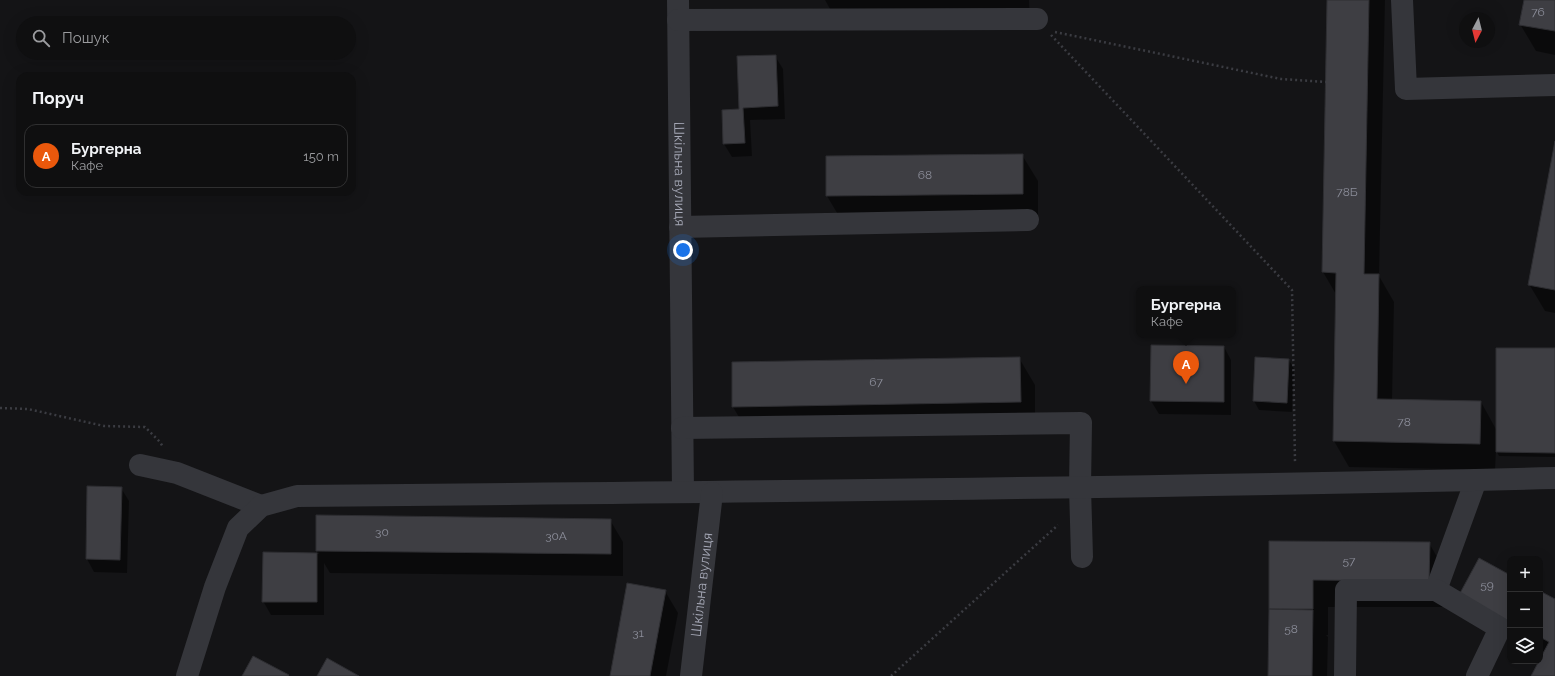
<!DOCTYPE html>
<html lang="uk">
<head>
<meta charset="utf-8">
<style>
  :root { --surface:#0f0f10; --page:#181819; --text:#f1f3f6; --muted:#9b9c9f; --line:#2f2f30; --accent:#ea580c }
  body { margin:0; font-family:Raleway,sans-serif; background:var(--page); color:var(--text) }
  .controls { position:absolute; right:12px; bottom:12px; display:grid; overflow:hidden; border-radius:8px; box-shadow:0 4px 16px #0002 }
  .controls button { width:36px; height:36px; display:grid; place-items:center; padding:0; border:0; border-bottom:1px solid var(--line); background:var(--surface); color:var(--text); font:20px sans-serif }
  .compass { position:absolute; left:1459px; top:12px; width:36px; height:36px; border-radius:50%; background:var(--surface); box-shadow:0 4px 16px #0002; rotate:187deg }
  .you { position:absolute; left:683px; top:250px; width:14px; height:14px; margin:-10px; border:3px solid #fff; border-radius:50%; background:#1a73e8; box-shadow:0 0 0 6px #1a73e833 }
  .badge { display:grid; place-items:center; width:26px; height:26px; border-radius:50%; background:var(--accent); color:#fff; font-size:13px; font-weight:700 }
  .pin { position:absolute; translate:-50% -33px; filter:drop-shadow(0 1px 2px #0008) }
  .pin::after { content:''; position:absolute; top:21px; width:14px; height:12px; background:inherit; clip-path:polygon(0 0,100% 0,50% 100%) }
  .popup { position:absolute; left:1136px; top:286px; width:100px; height:52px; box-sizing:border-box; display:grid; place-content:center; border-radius:8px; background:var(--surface); filter:drop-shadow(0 1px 3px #0005); font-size:13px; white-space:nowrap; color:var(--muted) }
  .popup b { font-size:15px; color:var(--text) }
  .popup::after { content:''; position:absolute; left:50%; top:100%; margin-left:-8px; border:8px solid transparent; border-top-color:var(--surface) }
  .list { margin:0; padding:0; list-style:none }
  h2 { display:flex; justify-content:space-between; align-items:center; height:52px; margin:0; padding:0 16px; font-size:17px }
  h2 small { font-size:13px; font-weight:400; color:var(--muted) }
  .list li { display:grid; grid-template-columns:26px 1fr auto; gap:12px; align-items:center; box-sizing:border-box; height:64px; margin:0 8px 8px; padding:0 8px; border:1px solid var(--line); border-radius:12px }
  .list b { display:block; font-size:15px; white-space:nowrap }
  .list p { margin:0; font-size:13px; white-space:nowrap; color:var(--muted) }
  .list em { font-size:13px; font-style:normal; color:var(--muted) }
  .icon { flex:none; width:22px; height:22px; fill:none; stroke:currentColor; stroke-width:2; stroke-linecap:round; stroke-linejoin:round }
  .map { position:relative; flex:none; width:1555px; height:676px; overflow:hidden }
  .search { position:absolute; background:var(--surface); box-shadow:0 4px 16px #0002; left:16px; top:16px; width:340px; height:44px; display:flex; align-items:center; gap:10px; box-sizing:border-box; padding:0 14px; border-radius:22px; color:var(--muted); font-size:15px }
  .panel { position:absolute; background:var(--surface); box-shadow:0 4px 16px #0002; left:16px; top:72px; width:340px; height:124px; border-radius:12px }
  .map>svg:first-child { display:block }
</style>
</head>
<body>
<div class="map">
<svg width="1555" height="676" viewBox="0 0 1555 676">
  <rect width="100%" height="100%" fill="#141416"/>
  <path fill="#0007" d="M825 0H1029L1030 21 838 23Z
    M1328 0H1385L1379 276 1394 302 1392 400 1481 402 1497 431 1555 349V457L1499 456 1496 450 1495 470 1349 467 1334 441 1337 296 1323 272Z
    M1525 0H1555V55L1536 51 1520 24Z
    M775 56 783 69 785 119 750 120 752 156 732 157 724 144 723 111 740 110Z
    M1555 147V313L1545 311 1529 284Z
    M1022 155 1038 181V220L843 223 827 196Z
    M1224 347 1231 360V415L1159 414 1151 401Z
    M1019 358 1035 385V428L749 434 733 407Z
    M1289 360 1294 369 1292 412 1259 410 1254 401Z
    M121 488 129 501 127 573 94 572 87 559Z
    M610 520 623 542V576L330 573 324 563V615H271L263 601 264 553 319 554 317 550Z
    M1270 542 1429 543 1444 569V607H1328V635H1326L1328 637 1327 676H1269Z
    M1510 576V640L1476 621Z
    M665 591 678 613 666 676H611Z
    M1540 592 1555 600V676H1533L1543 657 1540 655Z"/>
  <path fill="#3e3e43" stroke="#2e2e32" d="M1327 0H1369L1364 274H1379L1377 399 1481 401 1480 444 1333 441 1336 273 1322 272Z
    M1524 0H1555V31L1519 25Z
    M776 55 778 106 743 108 745 143 723 144 722 110 739 109 737 56Z
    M1555 141V290L1528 285Z
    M1023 154V194L826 196V156Z
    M1151 345 1224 346V402L1150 401Z
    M1496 348H1555V453L1496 452Z
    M1020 357 1021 402 732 407V362Z
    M1255 357 1289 359 1287 403 1253 401Z
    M87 486 122 487 120 560 86 559Z
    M316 515 611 519V554L316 551Z
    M1269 541 1430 542 1429 581 1313 580V609H1269Z
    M263 552 317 553V602H262Z
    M1479 558 1510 575V622L1459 595Z
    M627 583 666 590 650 676H610Z
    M1540 591 1555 599V676H1531L1549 642 1540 637Z
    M1269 609 1313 610 1312 676H1268Z
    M253 656 289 675 288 676H242Z
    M327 658 359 676H317Z"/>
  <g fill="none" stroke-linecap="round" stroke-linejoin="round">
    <path stroke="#3b3c42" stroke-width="2.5" stroke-dasharray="2 3" stroke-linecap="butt" d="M1055 32 1281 79 1326 82
      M1051 35 1292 290 1295 462
      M0 408 28 409 104 426 145 427 160 442 163 447
      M891 676 1058 525"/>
    <g stroke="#35363b" stroke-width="22">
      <path id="s1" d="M678 0 683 492"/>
      <path d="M1402 0 1406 89 1555 85"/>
      <path d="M678 20 1037 19"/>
      <path d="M680 227 1028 220"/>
      <path d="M682 428 1081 423 1080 487 1082 557"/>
      <path d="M140 465 177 473 261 506"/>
      <path d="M1436 590 1476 480"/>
      <path d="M187 676 215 587 238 528 261 506 297 496C717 492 1136 488 1555 478"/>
      <path id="s2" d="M691 676 712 493"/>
      <path d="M1345 676 1346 590H1436L1500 628 1477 676"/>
    </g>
  </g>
  <g text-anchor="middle" stroke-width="3.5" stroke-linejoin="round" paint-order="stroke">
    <g font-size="12" fill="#8c8e9a">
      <text x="1538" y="16">76</text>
      <text x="925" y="179">68</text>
      <text x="1347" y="196">78Б</text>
      <text x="876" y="386">67</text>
      <text x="1404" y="426">78</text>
      <text x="382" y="536">30</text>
      <text x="556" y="540">30А</text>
      <text x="1349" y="565">57</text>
      <text x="1487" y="589">59</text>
      <text x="1291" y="633">58</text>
      <text x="638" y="637">31</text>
    </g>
    <g font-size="14" fill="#a6a9b7" stroke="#0f0f11">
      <text dy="5" stroke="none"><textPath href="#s1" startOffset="174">Шкільна вулиця</textPath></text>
      <text dy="5" stroke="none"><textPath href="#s2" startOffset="92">Шкільна вулиця</textPath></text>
    </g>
  </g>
</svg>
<div class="controls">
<button>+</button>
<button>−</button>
<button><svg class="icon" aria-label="layers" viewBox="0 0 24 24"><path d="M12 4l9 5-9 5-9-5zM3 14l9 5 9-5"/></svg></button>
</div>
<svg class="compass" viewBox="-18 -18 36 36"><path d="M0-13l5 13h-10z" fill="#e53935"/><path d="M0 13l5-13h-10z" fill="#9b9c9f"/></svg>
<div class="you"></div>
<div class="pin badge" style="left:1186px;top:384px">A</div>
<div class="popup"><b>Бургерна</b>Кафе</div>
<div class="search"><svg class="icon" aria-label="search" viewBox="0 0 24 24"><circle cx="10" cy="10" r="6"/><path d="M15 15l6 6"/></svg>Пошук</div>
<section class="panel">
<h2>Поруч<small></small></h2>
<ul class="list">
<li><span class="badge">A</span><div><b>Бургерна</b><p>Кафе</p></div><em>150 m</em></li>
</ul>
</section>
</div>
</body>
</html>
